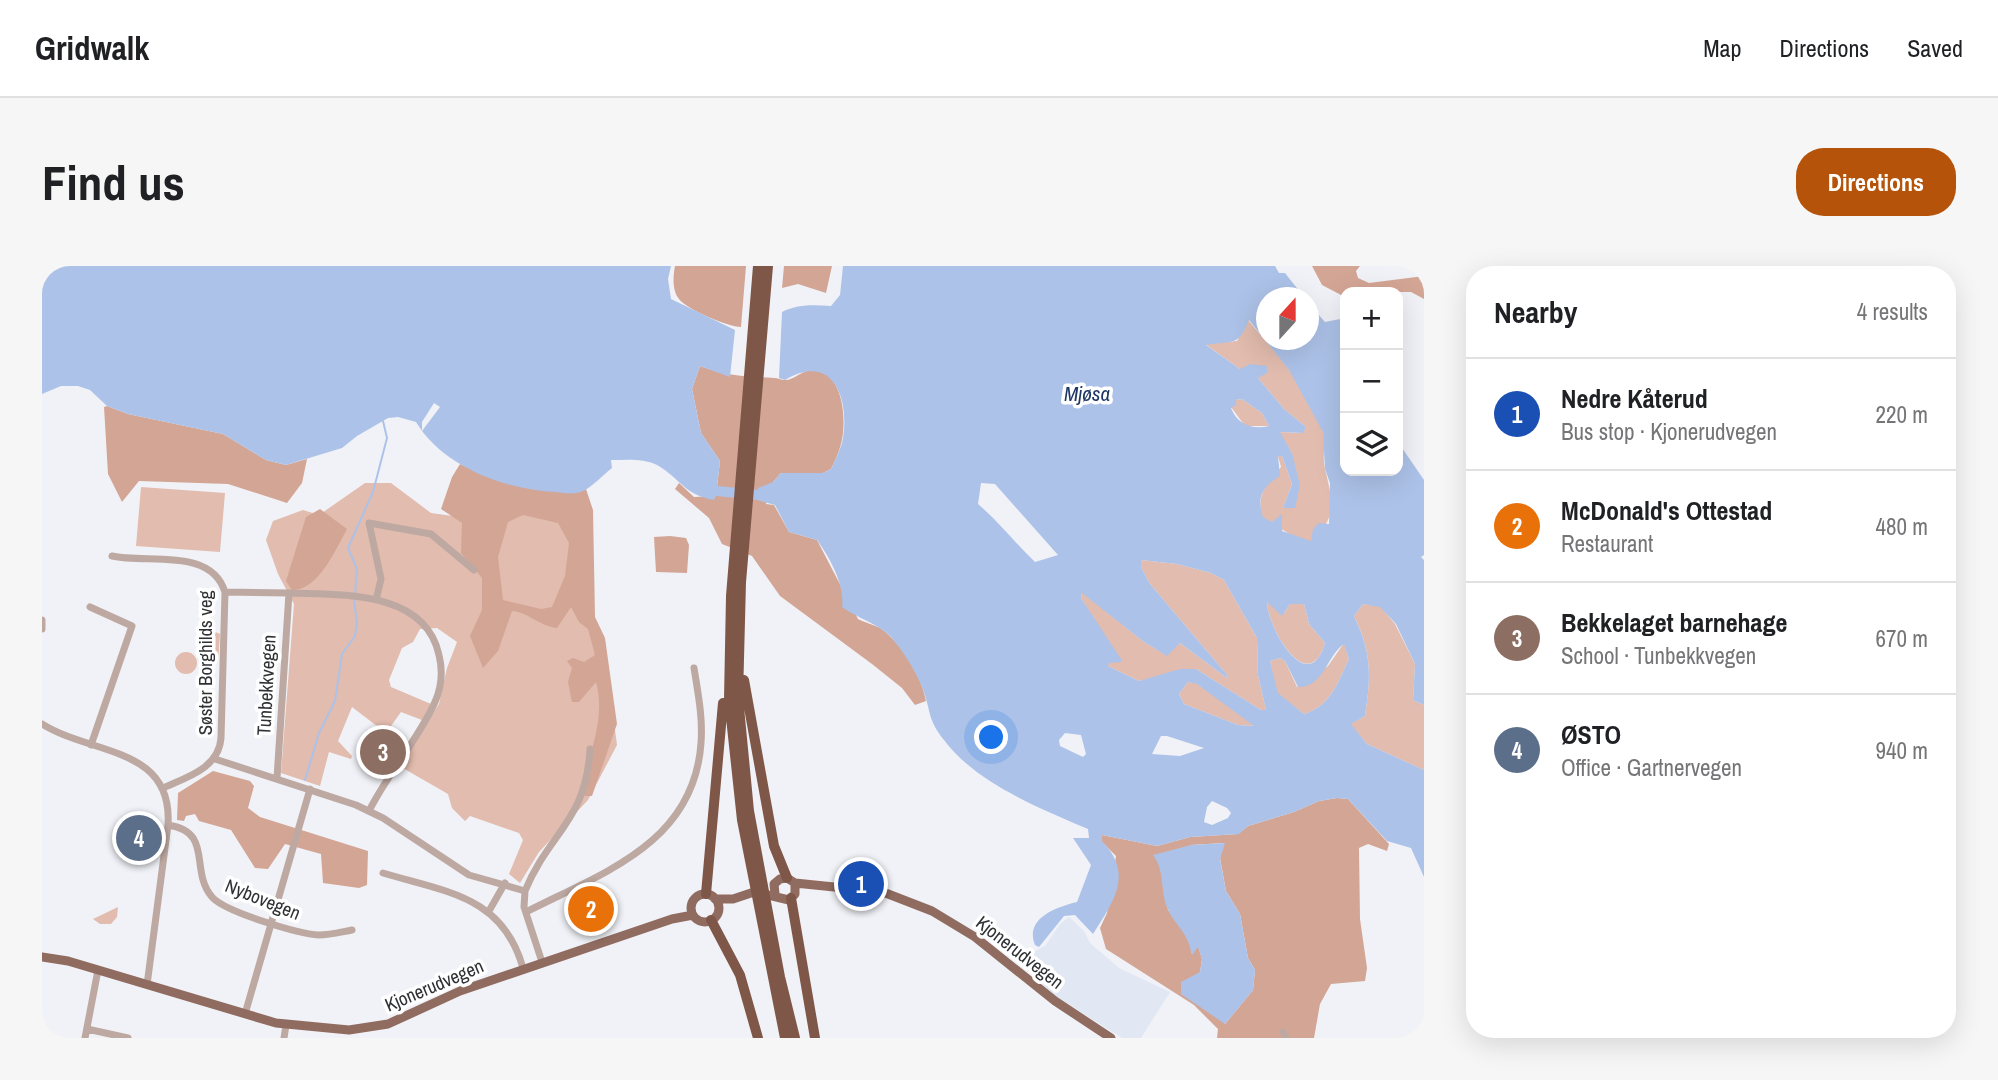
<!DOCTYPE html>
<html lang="en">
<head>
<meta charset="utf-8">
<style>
  :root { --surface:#fff; --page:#f6f6f6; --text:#202124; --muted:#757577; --line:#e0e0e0; --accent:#b45309 }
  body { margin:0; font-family:"Archivo Narrow",sans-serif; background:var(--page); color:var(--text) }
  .controls { position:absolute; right:21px; top:21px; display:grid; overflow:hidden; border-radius:14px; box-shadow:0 7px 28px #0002 }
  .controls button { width:63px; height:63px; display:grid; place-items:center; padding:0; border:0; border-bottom:2px solid var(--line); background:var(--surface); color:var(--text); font:35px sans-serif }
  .compass { position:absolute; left:1214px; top:21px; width:63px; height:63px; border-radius:50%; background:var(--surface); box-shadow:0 7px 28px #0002; rotate:21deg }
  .you { position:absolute; left:950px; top:472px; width:24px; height:24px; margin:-18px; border:5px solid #fff; border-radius:50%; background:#1a73e8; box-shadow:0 0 0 10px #1a73e833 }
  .badge { display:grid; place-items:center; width:46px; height:46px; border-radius:50%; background:var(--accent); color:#fff; font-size:23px; font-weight:700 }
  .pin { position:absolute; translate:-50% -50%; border:4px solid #fff; box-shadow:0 2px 7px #0006 }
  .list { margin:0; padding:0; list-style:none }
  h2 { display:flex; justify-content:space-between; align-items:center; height:91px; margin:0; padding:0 28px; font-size:30px }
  h2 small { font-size:23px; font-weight:400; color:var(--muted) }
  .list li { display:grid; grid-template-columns:46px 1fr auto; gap:21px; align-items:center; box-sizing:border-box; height:112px; padding:0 28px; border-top:2px solid var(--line) }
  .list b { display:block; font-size:26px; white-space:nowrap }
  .list p { margin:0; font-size:23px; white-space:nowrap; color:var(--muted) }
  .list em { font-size:23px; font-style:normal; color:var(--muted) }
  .icon { flex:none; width:38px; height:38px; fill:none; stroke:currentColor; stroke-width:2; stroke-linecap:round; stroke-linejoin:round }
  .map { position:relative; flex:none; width:1382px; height:772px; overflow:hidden; border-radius:28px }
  header { display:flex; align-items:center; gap:42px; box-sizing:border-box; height:98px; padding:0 35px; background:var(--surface); border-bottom:2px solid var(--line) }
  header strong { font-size:33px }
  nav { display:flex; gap:38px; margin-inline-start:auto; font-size:24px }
  .intro { display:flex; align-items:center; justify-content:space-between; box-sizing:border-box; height:168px; padding:0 42px }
  h1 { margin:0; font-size:49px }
  .button { padding:18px 32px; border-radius:28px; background:var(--accent); color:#fff; font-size:24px; font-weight:700 }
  main { display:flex; gap:42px; padding:0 42px }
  aside { flex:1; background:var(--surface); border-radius:28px; box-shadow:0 7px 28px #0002 }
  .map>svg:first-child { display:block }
</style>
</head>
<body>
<header>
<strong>Gridwalk</strong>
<nav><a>Map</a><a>Directions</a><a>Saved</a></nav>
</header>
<div class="intro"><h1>Find us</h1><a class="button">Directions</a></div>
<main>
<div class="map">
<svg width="1382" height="772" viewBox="0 0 1382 772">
  <rect width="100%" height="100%" fill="#f0f2f7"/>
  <path fill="#e1e7f3" d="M1027 651 1042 665 1048 677 1077 702 1128 726 1099 772H1080L1012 729 985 703 982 690 1003 680 1018 658Z"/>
  <path fill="#e2bcae" d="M1206 54C1232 85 1270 126 1281 166 1284 178 1280 191 1283 203 1291 237 1296 250 1269 276L1254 272 1220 251C1214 229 1225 217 1239 201L1236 190H1240L1250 218 1241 242H1253L1250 187 1237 166 1260 167 1264 161 1242 143 1216 112 1198 103 1163 78 1195 75Z
    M1200 133 1220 147 1227 160H1203L1189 141 1194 134Z
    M323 217H349L389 247 411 250 461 244 546 250 548 350 561 372 575 479 546 534 497 586 478 617 467 608 481 574 477 567 428 550 423 555 410 542 406 528 359 501 358 497 397 438 405 402 415 376 395 362 378 363 371 376 360 382 347 414 349 421 389 438 380 454 359 446 344 467 310 441 296 475 310 490 309 493 287 486 278 520 239 507 252 338 236 308 224 274 231 255 261 244 277 249Z
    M99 221 183 227 178 286 94 280Z
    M1099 294 1135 298 1169 307 1182 314 1215 372 1216 409 1224 444H1219L1154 403 1097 415 1066 400 1058 363 1039 332 1040 326 1102 376 1124 389 1138 377 1185 412 1186 410 1108 318 1099 301Z
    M1225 336 1242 347 1248 338H1262L1267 358 1283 377C1266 433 1225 360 1225 336Z
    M1321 338 1338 340 1353 358 1373 398 1371 434 1382 439V504L1325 478 1308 458 1323 450C1329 410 1330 386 1312 350Z
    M171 365 178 368 176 397 161 392Z
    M1302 377 1307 393C1296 416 1288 441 1262 448L1235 427 1228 395 1238 392 1243 395 1255 421 1286 400Z
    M133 397a11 11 0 1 1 22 0a11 11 0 1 1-22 0Z
    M1146 416 1155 417 1213 458 1212 460 1196 459 1142 438 1137 428Z
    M76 641 75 651 69 658H58L51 653Z"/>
  <path fill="#d3a595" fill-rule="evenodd" d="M633 0H704L699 61C686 61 644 43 637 33 630 24 631 11 633 0Z
    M742 0H790L784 27 756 18 740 22Z
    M1270 0H1318L1314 5 1316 12 1327 17 1382 10V33L1369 26H1303V31L1280 19Z
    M658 100C688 111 702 110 732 112 736 112 739 114 743 114 753 114 760 103 773 104 802 107 805 156 799 178 797 186 793 195 789 203L781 207H739L731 216 724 238 732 239 747 266 775 274 816 353C824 357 834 359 841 364 861 380 880 411 884 435L873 439 860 422 830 398 738 330 710 290 680 278 667 252 633 223 637 217 652 231 674 230 678 195 659 167 650 123Z
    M65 140 86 148 181 168 224 194 244 199 265 193 260 217 245 237 186 218 97 215 80 236 66 208 62 141Z
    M418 198 427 202 544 223 551 244 553 351 563 372 575 458 550 530H543L538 522C548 488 564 451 554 416L537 436H530L526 416 530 402 525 395 531 392 542 396 553 389 546 363 537 356 529 341 515 362C497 360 486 346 470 345L456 385 441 402 428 370 440 344V312L419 287 420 257 399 243 410 211ZM481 249 516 257 527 277 523 310 510 341 499 343 461 334 456 291 466 256Z
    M278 243 305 263C294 283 276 325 250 324L244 315 264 251Z
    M628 270 644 272 647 279 645 307 614 306 612 271Z
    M171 505 208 515 212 520 206 542 218 551 326 585 325 619 317 622 281 617 279 588 243 578 226 603 213 602 189 564 157 555 153 548 144 550 142 555 135 554 136 527Z
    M1295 532 1306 533 1347 578 1345 585 1326 578 1317 582 1318 653 1325 702 1323 715 1289 718 1278 738 1272 772H1175L1176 763 1152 739 1064 683 1058 662 1065 647 1074 590 1059 575 1060 569 1115 580 1148 571 1196 568 1206 560 1252 546 1277 535ZM1182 577 1178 592 1184 625 1198 648 1206 692 1213 704 1211 724 1183 758 1150 713 1158 706 1160 693 1156 680 1150 688 1146 670 1126 644 1118 598 1149 579Z"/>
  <path fill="#adc2e8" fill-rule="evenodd" d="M0 0H629L626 13 629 33 693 64 688 111 658 100 650 123 659 167 678 195 674 230 672 234C642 229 638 212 615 199 601 192 584 194 569 194L570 202C561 209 550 221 541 225 533 229 522 227 514 226 464 224 401 201 374 156L356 151 346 152 315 170 300 182 244 199 224 194 181 168 86 148 65 140 48 124 36 120H19L0 128Z
    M801 0H1233L1237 7H1243L1262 31 1224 32V74H1266L1267 38 1283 56 1303 52V205H1356V176L1382 214V289L1379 291 1382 294V439L1371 434 1373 398 1354 358 1338 341 1321 338 1312 350C1330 387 1329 410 1323 450L1309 458 1325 478 1382 504V611L1369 582 1345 575 1306 533 1295 532 1277 535 1252 546 1206 560 1197 568 1148 571 1115 580 1060 569V575C1092 608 1072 635 1051 668L1033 649 1022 650 997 681 993 679C982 652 1015 641 1035 636L1049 599 1031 572H1047L1046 563C998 542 935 518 902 474 886 454 889 447 882 426 875 407 862 386 849 371 837 358 815 352 800 341 803 319 788 292 775 274L747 266 733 239 715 234 716 222 731 216 739 207H781L789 203C793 195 797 186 800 177 809 135 792 85 743 114L737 112 740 46C756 38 772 39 789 40L798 29ZM1207 54 1247 104 1281 166 1283 203 1288 217 1287 258 1277 257 1271 263 1269 275 1240 265V248L1230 256 1221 251C1214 231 1221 220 1238 210L1236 190H1240L1250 218 1241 242H1253L1258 219 1250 187 1238 166 1261 167 1264 161 1242 143 1216 112 1225 107V100L1208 98 1198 103 1164 79C1190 74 1196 82 1207 54ZM1200 133 1220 147 1227 160C1210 164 1195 158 1189 142L1194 139V134ZM939 217 953 218 1016 289 993 296C973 277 957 256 936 238ZM1099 294 1135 298 1169 307 1182 314 1215 372 1216 409 1224 444H1219L1154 403H1138L1097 415 1066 400 1067 397 1079 396V393L1039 332 1040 327 1102 376 1125 390 1138 377 1185 412 1186 410 1108 318 1099 301ZM1225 336 1240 350 1248 338H1262L1267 358 1283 377C1266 434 1225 360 1225 336ZM1302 378 1307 393C1296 416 1288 441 1262 448L1236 427 1228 395 1238 392 1243 395 1256 421C1282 422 1285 389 1302 378ZM1146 416 1155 418 1212 460 1196 459 1142 438 1137 428ZM1023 467 1039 469 1044 488 1041 491 1018 480 1017 474ZM1119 470H1125L1162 482 1138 490 1110 488ZM1170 535 1185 542 1189 547 1186 552 1170 559 1162 556 1165 541Z
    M1183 577 1178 593 1184 625 1198 648 1206 692 1213 704 1211 724 1183 758 1139 728V716L1158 706 1160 693 1156 681 1150 689C1145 663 1133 661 1125 641 1118 623 1123 605 1111 589L1149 579Z"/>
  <path fill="#f0f2f7" d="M392 137 398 141 380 165V156Z"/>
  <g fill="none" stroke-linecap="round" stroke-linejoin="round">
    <path stroke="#adc2e8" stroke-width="2" d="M313 328 315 303 306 282 331 226 345 172 341 155
      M263 514 277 467 293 435 300 388 313 370 315 357 312 334"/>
    <path stroke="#adc2e8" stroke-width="10" d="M675 225 716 229"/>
    <path stroke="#bea9a2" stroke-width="7" d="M70 290C106 298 169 281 183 326L179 472C177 502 145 511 121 522
      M183 326 247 327 235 512
      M247 327C298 329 383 324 397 389 401 405 400 420 393 436 376 474 346 507 327 545
      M334 334 339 313 327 257 389 268 432 304
      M48 341 90 360 49 479
      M0 354V363
      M0 458C49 489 131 480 126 559L105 719
      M173 493 314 539 341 552 427 609 483 625
      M126 559C172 566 147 604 170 631 183 646 257 668 277 669 288 669 299 666 310 664
      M341 607C404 626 461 630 481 702
      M447 645 463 617
      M484 646C560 607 652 578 659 477 661 452 656 427 652 402
      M500 696 482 641 483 625C507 566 544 556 548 483
      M203 748 268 523
      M45 763 86 772
      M1241 766 1244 772
      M43 772 56 704
      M242 772 244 759"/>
    <path stroke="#906c60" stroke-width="9" d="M753 617 841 626 890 645 933 671 1013 735 1069 772
      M717 627 747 634 753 628V617L745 612 738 613 732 618 733 628
      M649 642a14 14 0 1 1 28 0a14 14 0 1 1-28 0Z
      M673 633H691L718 624
      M0 691 26 695 234 757 307 764 346 758 418 725 630 653 651 649"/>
    <path stroke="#7f5748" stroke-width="10" d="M716 0 689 330 687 433 700 554 743 772
      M726 0 699 316 696 431 707 545 738 711 753 772
      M702 414 732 580 745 612
      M664 628 681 437
      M749 632 773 772
      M669 654 698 709 716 772"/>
  </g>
  <g text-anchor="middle" stroke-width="7" stroke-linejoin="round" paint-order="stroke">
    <g font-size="19" fill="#303133" stroke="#fff">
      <text transform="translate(163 397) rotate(-90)" y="7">Søster Borghilds veg</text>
      <text transform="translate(224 419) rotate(-87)" y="7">Tunbekkvegen</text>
      <text transform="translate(221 633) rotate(22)" y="7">Nybovegen</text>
      <text transform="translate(978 686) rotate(38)" y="7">Kjonerudvegen</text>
      <text transform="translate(392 719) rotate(-23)" y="7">Kjonerudvegen</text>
    </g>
    <g font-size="21" font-style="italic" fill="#1e3665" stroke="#fff">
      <text x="1045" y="135">Mjøsa</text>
    </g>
  </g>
</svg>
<div class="controls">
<button>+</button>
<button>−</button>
<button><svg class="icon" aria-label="layers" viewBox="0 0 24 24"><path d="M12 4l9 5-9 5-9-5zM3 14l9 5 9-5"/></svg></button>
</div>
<svg class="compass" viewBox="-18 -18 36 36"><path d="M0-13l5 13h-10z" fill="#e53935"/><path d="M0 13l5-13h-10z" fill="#757577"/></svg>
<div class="you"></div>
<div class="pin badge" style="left:819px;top:618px;background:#1a4fb4">1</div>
<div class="pin badge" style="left:549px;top:643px;background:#e8710a">2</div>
<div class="pin badge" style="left:341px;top:486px;background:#8d6e63">3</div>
<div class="pin badge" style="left:97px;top:572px;background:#5c6f8a">4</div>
</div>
<aside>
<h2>Nearby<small>4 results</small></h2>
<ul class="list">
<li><span class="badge" style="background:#1a4fb4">1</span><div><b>Nedre Kåterud</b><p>Bus stop · Kjonerudvegen</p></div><em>220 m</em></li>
<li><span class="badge" style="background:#e8710a">2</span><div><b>McDonald's Ottestad</b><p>Restaurant</p></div><em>480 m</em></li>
<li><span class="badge" style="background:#8d6e63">3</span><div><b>Bekkelaget barnehage</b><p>School · Tunbekkvegen</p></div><em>670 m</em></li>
<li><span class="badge" style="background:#5c6f8a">4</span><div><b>ØSTO</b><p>Office · Gartnervegen</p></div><em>940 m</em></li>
</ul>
</aside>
</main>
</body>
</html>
